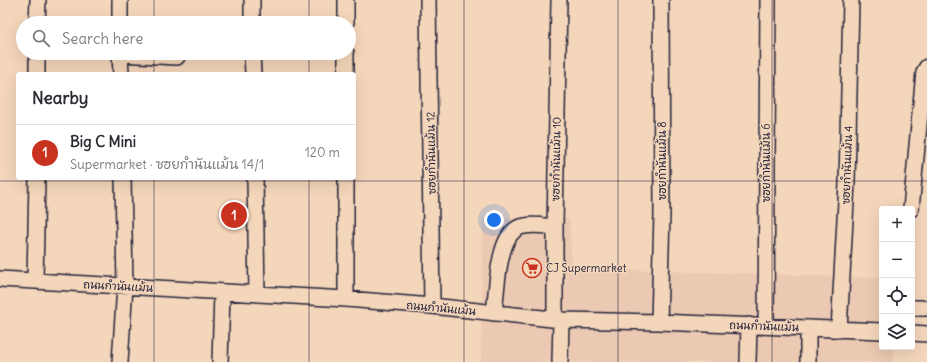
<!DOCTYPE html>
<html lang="en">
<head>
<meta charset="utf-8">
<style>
  :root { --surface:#fff; --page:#f7f7f7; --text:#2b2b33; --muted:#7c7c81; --line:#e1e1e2; --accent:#c8321e }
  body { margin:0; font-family:Delius,"Playpen Sans Thai",sans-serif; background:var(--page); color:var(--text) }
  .controls { position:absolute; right:12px; bottom:12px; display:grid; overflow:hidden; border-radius:4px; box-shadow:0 4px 16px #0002 }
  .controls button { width:36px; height:36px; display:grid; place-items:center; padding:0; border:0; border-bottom:1px solid var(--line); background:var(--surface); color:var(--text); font:20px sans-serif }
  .you { position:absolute; left:494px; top:220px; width:14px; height:14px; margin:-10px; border:3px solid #fff; border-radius:50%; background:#1a73e8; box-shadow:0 0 0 6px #1a73e833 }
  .badge { display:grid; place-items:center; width:26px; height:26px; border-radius:50%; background:var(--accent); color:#fff; font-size:13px; font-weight:700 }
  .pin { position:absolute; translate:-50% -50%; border:2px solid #fff; box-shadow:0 1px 4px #0006 }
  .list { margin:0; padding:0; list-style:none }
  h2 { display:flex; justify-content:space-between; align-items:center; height:52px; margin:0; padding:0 16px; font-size:17px }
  h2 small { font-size:13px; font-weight:400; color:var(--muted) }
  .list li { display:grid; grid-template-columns:26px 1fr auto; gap:12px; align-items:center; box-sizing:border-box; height:56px; padding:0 16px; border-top:1px solid var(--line) }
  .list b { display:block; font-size:15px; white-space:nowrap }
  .list p { margin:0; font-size:13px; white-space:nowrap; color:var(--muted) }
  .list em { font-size:13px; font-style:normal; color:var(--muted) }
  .icon { flex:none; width:22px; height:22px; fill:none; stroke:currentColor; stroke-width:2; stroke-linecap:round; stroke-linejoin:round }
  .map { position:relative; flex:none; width:927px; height:362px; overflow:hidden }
  .search { position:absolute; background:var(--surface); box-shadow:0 4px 16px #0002; left:16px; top:16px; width:340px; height:44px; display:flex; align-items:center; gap:10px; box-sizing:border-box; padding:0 14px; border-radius:22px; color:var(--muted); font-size:15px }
  .panel { position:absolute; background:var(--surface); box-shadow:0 4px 16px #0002; left:16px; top:72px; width:340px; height:108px; border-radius:4px }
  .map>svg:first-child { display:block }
</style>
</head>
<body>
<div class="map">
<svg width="927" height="362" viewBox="0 0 927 362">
  <rect width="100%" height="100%" fill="#f4d6ba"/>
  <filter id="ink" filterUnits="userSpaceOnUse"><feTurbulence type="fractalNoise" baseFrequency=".025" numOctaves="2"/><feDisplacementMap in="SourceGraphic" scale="8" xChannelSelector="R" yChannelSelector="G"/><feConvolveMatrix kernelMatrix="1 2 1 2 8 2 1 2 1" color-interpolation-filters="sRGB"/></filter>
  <g filter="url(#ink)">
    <path fill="#ecc9b2" d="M483 218 569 219 572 268 882 278V347H893V362H481Z"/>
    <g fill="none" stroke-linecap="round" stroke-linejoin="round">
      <g stroke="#22223b" stroke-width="18">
        <path id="minor" d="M252 0V23
          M428 0 432 306
          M37 23 38 0
          M120 23V0
          M346 23V0
          M120 53 121 74
          M252 53 253 74
          M120 54 177 57
          M37 74V53
          M346 74V53
          M255 178 257 294
          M911 209 924 72 927 67
          M0 279 346 299 432 306 561 320 659 322 882 331
          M35 281 37 178
          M346 299V178
          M912 308H927
          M494 313C497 292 497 238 518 228 529 223 544 226 555 227
          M555 319V227L559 0
          M659 322 662 214 661 0
          M766 326 768 0
          M839 330 847 183 851 0
          M912 333 927 334
          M120 362 125 286 123 178
          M220 362 222 292
          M560 362 561 320
          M748 362 749 325
          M808 362V328"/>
      </g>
      <use href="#minor" stroke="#f4d6ba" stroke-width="15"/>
    </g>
  </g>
  <path fill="none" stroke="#22223b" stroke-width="1" stroke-opacity="0.55" d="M154 0V23M309 0V23M464 0V362M618 0V362M772 0V362M154 53V74M309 53V74M154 178V362M309 178V362M0 181H927"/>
  <defs>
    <g id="supermarket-ring" transform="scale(1)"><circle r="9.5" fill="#f4d6ba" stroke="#c8321e" stroke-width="1.5"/><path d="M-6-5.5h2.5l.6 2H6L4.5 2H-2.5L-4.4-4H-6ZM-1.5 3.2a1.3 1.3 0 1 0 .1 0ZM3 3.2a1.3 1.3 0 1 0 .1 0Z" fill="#c8321e"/></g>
  </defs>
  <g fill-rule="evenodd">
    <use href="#supermarket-ring" x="532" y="268"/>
  </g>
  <g text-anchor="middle" stroke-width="3" stroke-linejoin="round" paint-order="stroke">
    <g font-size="11" fill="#22223b" stroke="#f4d6ba">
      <text transform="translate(431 153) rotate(-91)" y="4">ซฮยกำนันแม้น 12</text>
      <text transform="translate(556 159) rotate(-89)" y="4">ซฮยกำนันแม้น 10</text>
      <text transform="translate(662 161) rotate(-90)" y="4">ซฮยกำนันแม้น 8</text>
      <text transform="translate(766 163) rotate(-90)" y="4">ซฮยกำนันแม้น 6</text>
      <text transform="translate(847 165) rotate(-88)" y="4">ซฮยกำนันแม้น 4</text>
      <text transform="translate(118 286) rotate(3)" y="4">ถนนกำนันแม้น</text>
      <text transform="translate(441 308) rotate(5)" y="4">ถนนกำนันแม้น</text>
      <text transform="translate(764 326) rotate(2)" y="4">ถนนกำนันแม้น</text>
    </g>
    <g font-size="11" fill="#22223b" stroke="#f4d6ba" text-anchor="start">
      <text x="546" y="272">CJ Supermarket</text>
    </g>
  </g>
</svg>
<div class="controls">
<button>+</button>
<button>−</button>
<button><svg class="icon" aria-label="locate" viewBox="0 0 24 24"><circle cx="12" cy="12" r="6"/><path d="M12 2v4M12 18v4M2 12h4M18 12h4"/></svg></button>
<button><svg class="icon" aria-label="layers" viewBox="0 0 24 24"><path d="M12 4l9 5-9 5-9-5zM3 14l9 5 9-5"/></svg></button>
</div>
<div class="you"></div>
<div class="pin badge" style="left:234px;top:215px">1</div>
<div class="search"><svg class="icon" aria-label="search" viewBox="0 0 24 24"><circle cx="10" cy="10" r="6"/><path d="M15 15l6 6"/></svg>Search here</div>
<section class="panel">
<h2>Nearby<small></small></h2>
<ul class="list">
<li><span class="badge">1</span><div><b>Big C Mini</b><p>Supermarket · ซฮยกำนันแม้น 14/1</p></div><em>120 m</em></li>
</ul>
</section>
</div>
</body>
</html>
